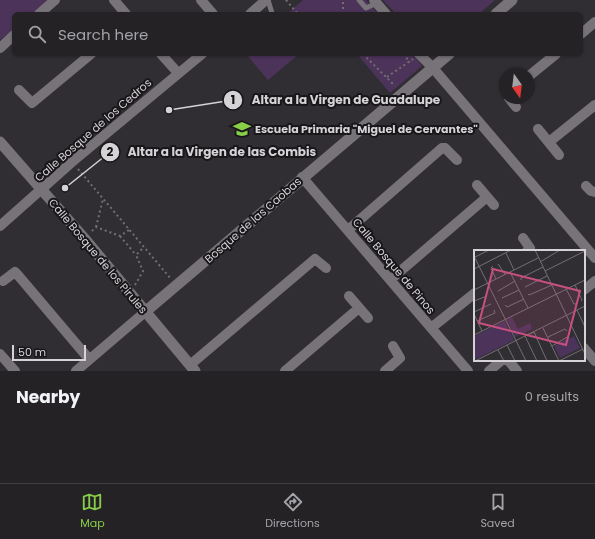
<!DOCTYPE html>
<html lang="en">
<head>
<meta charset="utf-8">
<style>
  :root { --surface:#252226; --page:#312f32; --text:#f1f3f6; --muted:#a3a4a7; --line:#423f43; --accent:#88cf49 }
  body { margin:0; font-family:Poppins,sans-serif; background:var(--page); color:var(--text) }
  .compass { position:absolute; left:499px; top:68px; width:36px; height:36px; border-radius:50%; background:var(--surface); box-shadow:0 1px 3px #0004; rotate:166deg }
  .scale { position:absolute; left:12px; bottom:10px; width:74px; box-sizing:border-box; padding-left:4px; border:2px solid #d5d3d6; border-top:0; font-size:11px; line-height:14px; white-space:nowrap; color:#d5d3d6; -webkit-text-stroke:3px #181619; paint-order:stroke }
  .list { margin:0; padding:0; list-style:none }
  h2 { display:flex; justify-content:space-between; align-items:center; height:52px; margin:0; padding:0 16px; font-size:17px }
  h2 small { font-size:13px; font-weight:400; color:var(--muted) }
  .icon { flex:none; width:22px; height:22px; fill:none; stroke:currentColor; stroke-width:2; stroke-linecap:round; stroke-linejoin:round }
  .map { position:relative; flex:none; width:595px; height:371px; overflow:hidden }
  .search { position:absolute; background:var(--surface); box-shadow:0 1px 3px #0004; left:12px; right:12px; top:12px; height:44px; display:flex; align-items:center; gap:10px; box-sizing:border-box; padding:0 14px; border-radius:6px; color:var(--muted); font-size:15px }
  .sheet { height:112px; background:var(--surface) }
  nav { display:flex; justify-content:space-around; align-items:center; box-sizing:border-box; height:56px; border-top:1px solid var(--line); background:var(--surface); font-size:11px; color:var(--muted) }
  nav a { display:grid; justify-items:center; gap:2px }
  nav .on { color:var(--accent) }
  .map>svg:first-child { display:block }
</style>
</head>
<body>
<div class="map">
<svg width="595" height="371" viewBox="0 0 595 371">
  <rect width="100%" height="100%" fill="#312e33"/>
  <path fill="#4c335a" d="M0 0H49L32 14H14V29L0 40Z
    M303 0H366L378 14H287Z
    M383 0H495L479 14H396Z
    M246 54H299L268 80Z
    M357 54H412L422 66 390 93Z"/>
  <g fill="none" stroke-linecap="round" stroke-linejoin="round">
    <path stroke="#726f74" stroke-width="2" stroke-dasharray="2 3" stroke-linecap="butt" d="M286 0 298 14
      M307 14H318
      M343 14V0
      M363 54 395 86
      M403 54 410 62
      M387 77 413 59
      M78 169 171 279
      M96 227 103 199
      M92 231 96 227 120 236 129 230
      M120 236 136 255
      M135 285 143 271 136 255 144 247"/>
    <path stroke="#777379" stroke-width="5" d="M268 0 272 13 271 14
      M359 0 366 8 377 3"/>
    <path stroke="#777379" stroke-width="10" d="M114 0 126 14
      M201 0 213 14
      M374 0 386 14
      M39 14 55 0
      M250 14 266 0
      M581 34 595 22
      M0 48 14 35
      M161 54 178 73
      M419 54 433 68 595 258
      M529 76 556 54
      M19 90 32 103 91 54
      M509 98 516 107
      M538 129 559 155
      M549 142 595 105
      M302 177 468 371
      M477 185 494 205
      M586 186 591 191 595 192
      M0 226 72 162 202 54
      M348 230 442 148H445L457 160
      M523 238 530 248 527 251
      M390 280 487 197
      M3 281 15 272 17 274 89 359
      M584 290 595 281
      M349 296 368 318
      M431 328 475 293
      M584 348 595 361
      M0 354 15 371
      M508 360 517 371
      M190 365 315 259 326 268
      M76 371 145 312
      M285 371 359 308
      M385 371 400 358 393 346
      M489 371 502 360"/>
    <path stroke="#777379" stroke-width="11" d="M496 14 512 0
      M0 142 84 238 195 371
      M145 312 449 54"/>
  </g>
  <defs>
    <g id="school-bare" transform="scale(1.38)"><path d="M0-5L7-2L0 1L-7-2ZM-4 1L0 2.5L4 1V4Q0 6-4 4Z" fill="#88cf49" stroke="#181619" stroke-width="2.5" paint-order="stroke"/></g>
  </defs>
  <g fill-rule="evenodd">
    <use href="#school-bare" x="242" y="129"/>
  </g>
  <g text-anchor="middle" stroke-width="4" stroke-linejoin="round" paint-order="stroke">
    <g font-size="11" font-weight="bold" fill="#d5d3d6" stroke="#181619" text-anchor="start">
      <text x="255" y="133">Escuela Primaria "Miguel de Cervantes"</text>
    </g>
    <g font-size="11" fill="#d5d3d6" stroke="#181619">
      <text transform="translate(93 130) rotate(-41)" y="4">Calle Bosque de los Cedros</text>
      <text transform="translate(253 220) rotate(-41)" y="4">Bosque de las Caobas</text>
      <text transform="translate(98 256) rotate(50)" y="4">Calle Bosque de los Pirules</text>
      <text transform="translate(394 266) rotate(50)" y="4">Calle Bosque de Pinos</text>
    </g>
  </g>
  <g transform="translate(474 250)">
    <rect width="111" height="111" fill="#312e33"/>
    <path d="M38 67 44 79 56 73 58 79 41 87 33 70ZM31 71 40 90 0 110V86ZM100 86 106 98 86 108 80 96Z" fill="#4c335a"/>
    <path fill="none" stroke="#737074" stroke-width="1" d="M61 0 111 104M32 3 40 20M0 6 52 111M1 7 15 0M66 12 86 0M24 14 31 24M19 16 17 18 22 29M0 19 37 0M71 21 111 1M36 22 54 58M47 30V28L69 17M101 35 108 50 107 51M51 37 73 26M92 39 100 54H102M0 40 64 8M24 41 41 31M54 44 55 45 78 35M28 48 45 40M0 51 13 46M31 55 33 57 50 49M103 60 111 77M0 62 17 54M0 64 8 81M3 71 21 63 20 60M69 78 85 111 109 99M0 85 111 30M53 85 60 82 73 111M51 86 63 111M74 87 91 79 93 81M33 95 41 111M78 96 95 86M24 100 30 111M1 111 111 56"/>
    <path fill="#c85080" fill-opacity="0.15" stroke="#c85080" stroke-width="2" d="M19 19 106 41 92 95 5 73Z"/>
    <rect width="111" height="111" fill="none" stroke="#d5d3d6" stroke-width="2"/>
  </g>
  <path fill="none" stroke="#d5d3d6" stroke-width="1.5" d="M169 110L233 100M65 188L110 152"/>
  <g fill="#d5d3d6" stroke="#181619" stroke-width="1.5">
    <circle cx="169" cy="110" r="4"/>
    <circle cx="65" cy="188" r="4"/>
    <circle cx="233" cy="100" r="10"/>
    <circle cx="110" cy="152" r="10"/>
  </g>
  <g font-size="12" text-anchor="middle" font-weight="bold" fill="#111">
    <text x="233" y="104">1</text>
    <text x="110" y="156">2</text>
  </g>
  <g font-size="12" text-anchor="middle" font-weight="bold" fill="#d5d3d6" stroke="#181619" stroke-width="4" stroke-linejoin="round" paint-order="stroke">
    <text x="346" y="104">Altar a la Virgen de Guadalupe</text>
    <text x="222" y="156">Altar a la Virgen de las Combis</text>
  </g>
</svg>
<svg class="compass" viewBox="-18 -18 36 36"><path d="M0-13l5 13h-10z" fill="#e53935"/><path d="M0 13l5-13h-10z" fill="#a3a4a7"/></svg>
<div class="scale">50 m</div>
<div class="search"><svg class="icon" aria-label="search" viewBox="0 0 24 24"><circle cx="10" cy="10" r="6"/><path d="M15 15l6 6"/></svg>Search here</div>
</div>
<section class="sheet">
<h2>Nearby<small>0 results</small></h2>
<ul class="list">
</ul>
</section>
<nav>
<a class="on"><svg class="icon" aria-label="map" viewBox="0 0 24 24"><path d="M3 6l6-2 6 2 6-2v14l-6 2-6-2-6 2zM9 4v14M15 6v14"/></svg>Map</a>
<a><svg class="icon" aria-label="directions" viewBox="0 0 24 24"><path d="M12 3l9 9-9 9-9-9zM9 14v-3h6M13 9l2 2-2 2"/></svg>Directions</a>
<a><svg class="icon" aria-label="saved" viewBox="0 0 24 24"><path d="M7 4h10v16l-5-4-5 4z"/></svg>Saved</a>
</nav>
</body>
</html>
